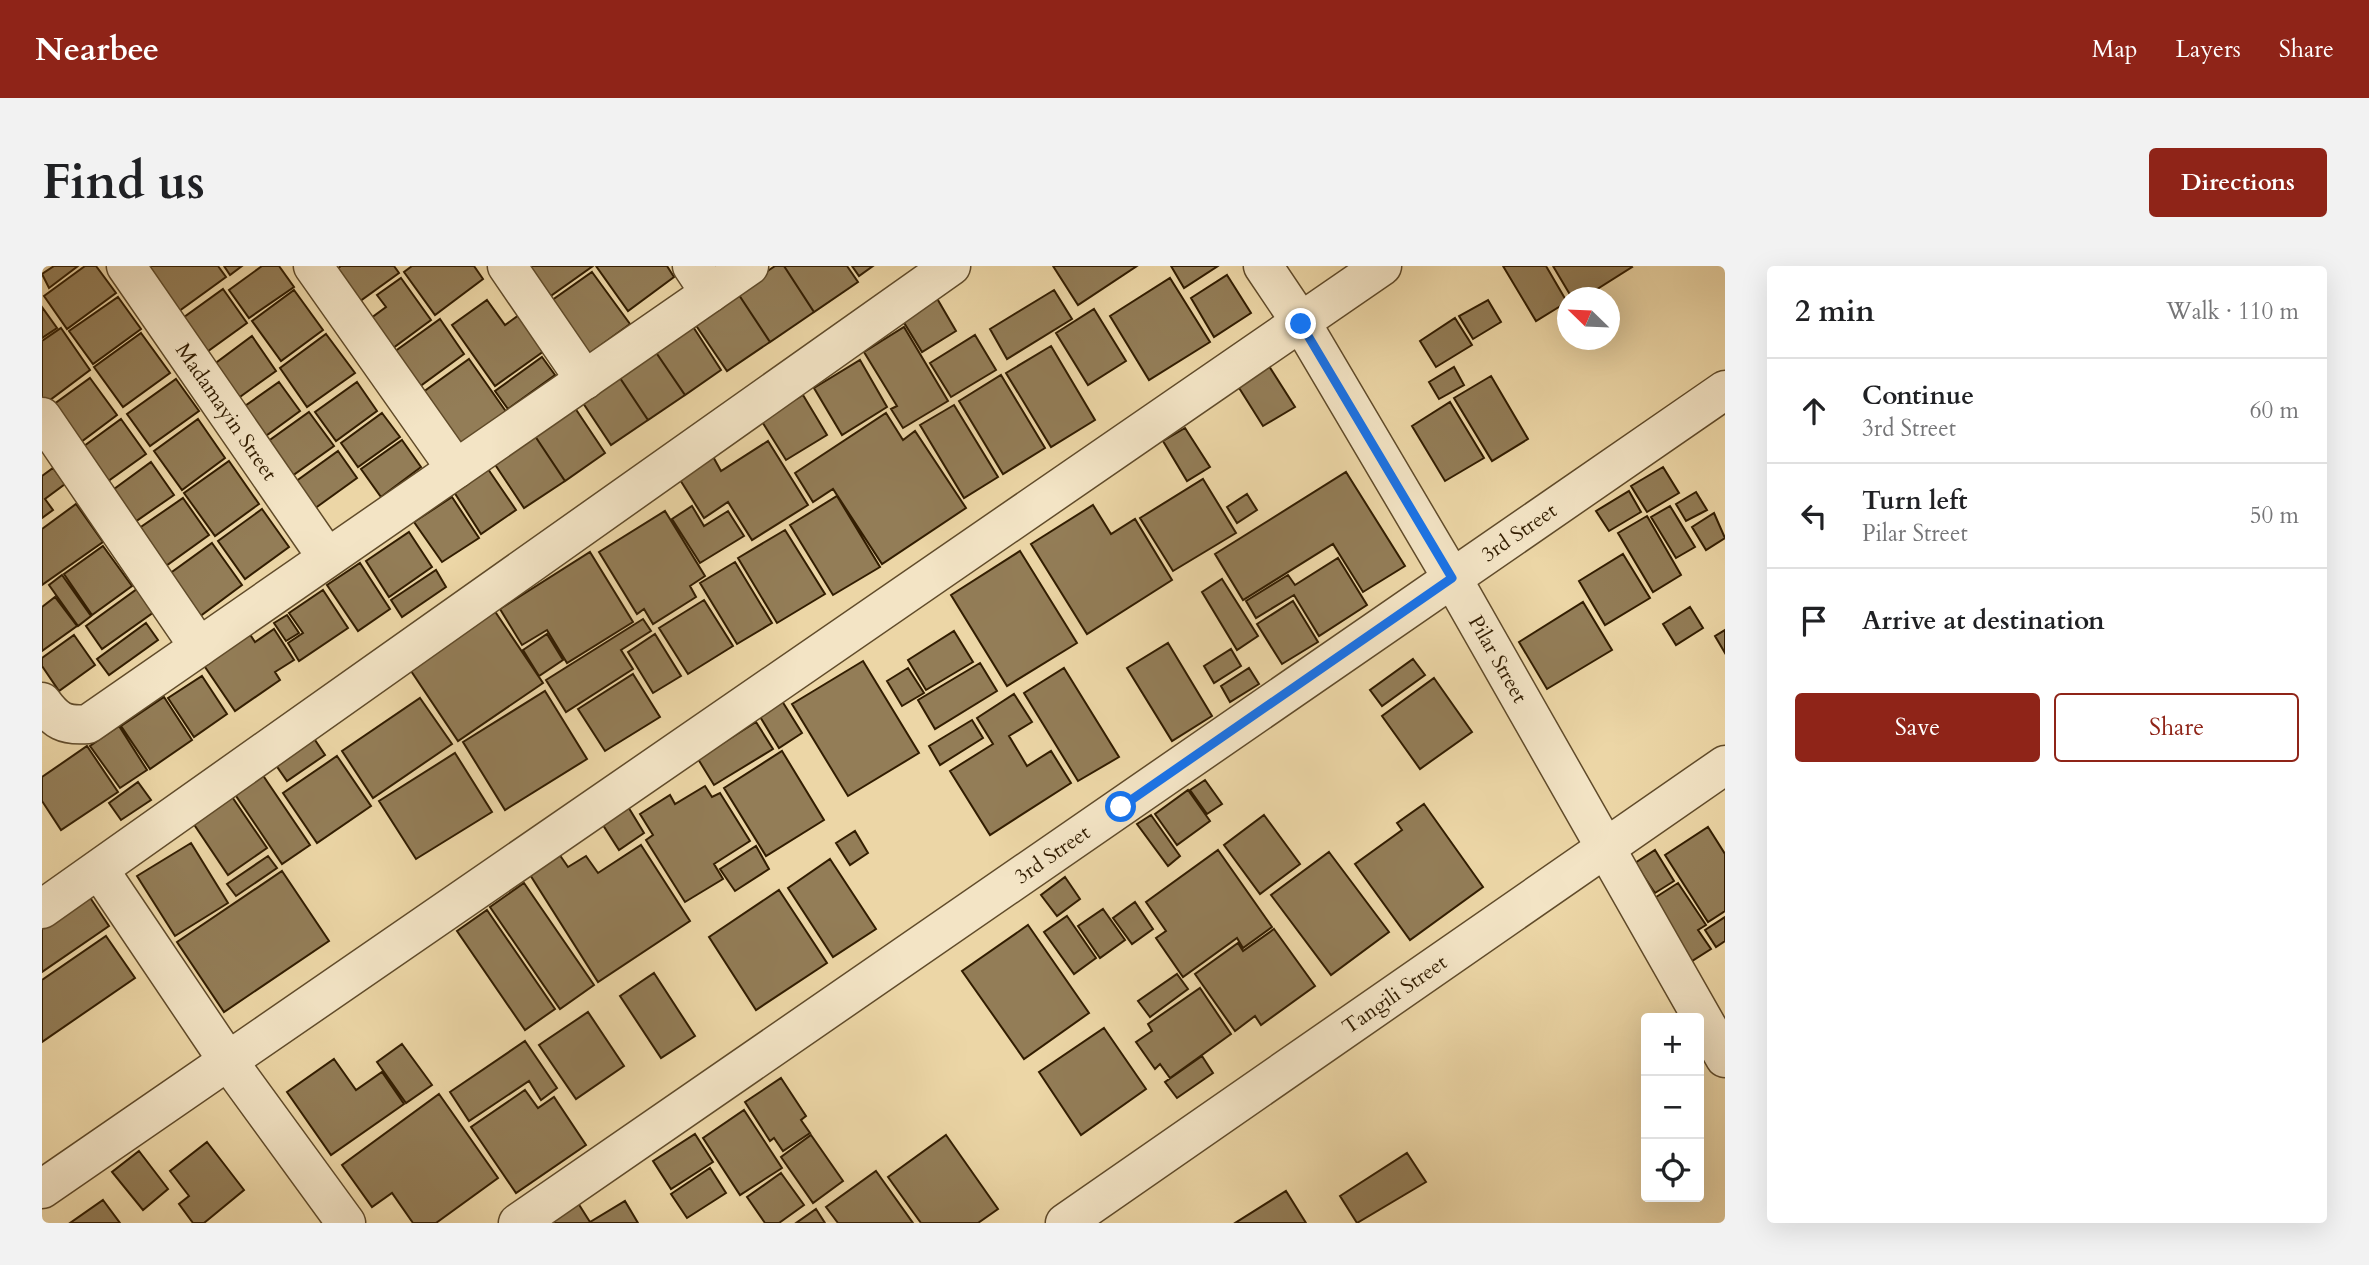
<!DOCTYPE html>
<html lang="en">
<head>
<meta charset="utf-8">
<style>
  :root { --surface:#fff; --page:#f2f2f2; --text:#202124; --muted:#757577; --line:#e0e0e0; --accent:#8f2418 }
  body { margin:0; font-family:Cardo,serif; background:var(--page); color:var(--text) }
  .controls { position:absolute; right:21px; bottom:21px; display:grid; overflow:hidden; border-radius:7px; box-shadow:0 7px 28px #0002 }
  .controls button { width:63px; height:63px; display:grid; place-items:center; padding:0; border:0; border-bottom:2px solid var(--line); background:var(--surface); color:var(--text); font:35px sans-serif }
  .compass { position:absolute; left:1515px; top:21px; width:63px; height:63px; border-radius:50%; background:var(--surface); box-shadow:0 7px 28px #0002; rotate:293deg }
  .stop { position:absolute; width:21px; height:21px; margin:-16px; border:5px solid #1a73e8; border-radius:50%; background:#fff }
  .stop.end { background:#1a73e8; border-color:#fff; box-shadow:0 2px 7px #0008 }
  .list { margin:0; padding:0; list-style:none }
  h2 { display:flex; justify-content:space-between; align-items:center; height:91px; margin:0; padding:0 28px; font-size:30px }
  h2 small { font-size:23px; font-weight:400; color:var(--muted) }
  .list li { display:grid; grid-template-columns:46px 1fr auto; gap:21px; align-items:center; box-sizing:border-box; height:105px; padding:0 28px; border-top:2px solid var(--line) }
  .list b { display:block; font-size:26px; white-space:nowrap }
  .list p { margin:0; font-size:23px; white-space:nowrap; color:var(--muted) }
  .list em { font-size:23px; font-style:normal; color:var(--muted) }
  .actions { display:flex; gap:14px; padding:21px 28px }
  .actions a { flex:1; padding:16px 0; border:2px solid var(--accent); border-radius:7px; text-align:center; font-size:24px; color:var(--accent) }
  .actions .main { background:var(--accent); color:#fff }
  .icon { flex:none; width:38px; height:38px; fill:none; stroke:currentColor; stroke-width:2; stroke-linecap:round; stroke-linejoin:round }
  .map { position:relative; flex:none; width:1683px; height:957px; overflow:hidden; border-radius:7px }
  header { display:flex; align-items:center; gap:42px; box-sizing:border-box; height:98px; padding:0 35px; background:var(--accent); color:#fff }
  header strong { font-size:33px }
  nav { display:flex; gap:38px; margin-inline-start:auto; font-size:24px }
  .intro { display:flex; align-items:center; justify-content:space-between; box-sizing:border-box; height:168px; padding:0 42px }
  h1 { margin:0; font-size:49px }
  .button { padding:18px 32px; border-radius:7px; background:var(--accent); color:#fff; font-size:24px; font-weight:700 }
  main { display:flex; gap:42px; padding:0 42px }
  aside { flex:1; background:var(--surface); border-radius:7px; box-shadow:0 7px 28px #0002 }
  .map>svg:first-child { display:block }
</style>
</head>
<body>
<header>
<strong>Nearbee</strong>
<nav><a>Map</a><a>Layers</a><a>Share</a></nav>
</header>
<div class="intro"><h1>Find us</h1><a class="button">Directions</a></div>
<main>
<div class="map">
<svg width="1683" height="957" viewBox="0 0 1683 957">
  <rect width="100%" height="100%" fill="#ecd6a6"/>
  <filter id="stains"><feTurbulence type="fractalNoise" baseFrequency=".00286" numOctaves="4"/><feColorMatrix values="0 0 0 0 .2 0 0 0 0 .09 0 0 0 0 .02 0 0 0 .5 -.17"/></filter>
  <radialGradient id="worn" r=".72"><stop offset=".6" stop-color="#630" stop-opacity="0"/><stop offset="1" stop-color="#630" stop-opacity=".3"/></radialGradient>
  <path fill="#937d57" stroke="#321d01" stroke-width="2" d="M12 0H36L7 22 0 8Z
    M43 0H54L74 27 25 63 2 30Z
    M104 0H176L184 11 133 48Z
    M182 0H200L188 9Z
    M220 0H237L252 21 207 52 187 24Z
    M299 0H352L357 7 314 38 291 6Z
    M370 0H432L441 13 393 49 362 6Z
    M482 0H551L503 34Z
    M554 0H625L632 11 586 45Z
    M733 0H742L772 46 728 76 695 26Z
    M742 0H805L816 16 772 46Z
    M810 0H831L817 10Z
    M1011 0H1095L1036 39Z
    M1129 0H1176L1142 22Z
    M1461 0H1504L1525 36 1494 55Z
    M1511 0H1589L1590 1 1541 32H1530Z
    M550 6 588 58 544 90 506 37Z
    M1185 9 1209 47 1172 71 1149 32Z
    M359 12 389 54 347 85 325 55 344 41 335 29Z
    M1128 12 1168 76 1107 114 1068 50Z
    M181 23 205 57 162 88 138 54Z
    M252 24 281 64 239 95 210 55Z
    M1012 24 1030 53 965 93 948 63Z
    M695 26 728 76 685 105 651 55Z
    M893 29 914 65 880 86 858 50Z
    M76 31 99 63 51 98 27 65Z
    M445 34 463 59 477 49 502 85 453 120 410 59Z
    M1446 34 1459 56 1431 73 1417 50Z
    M0 41 15 62 0 72Z
    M1052 43 1084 95 1046 119 1014 67Z
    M1413 52 1430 79 1394 101 1378 75Z
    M398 53 422 88 377 121 352 86Z
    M648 56 679 104 643 129 611 82Z
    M862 61 906 135 861 162 849 143 855 140 822 86Z
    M19 62 48 104 4 137 0 132V75Z
    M99 67 128 107 81 141 52 101Z
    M284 68 313 107 265 141 238 102Z
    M933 69 954 104 909 131 888 97Z
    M210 70 234 105 195 133 171 99Z
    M1009 80 1053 154 1009 181 964 107Z
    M611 82 643 129 606 154 574 106Z
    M500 91 513 109 466 143 453 125Z
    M427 93 465 147 415 183 377 129Z
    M818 94 845 141 800 169 772 122Z
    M1225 97 1253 141 1221 160 1194 117Z
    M1412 101 1422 119 1397 133 1387 116Z
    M574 106 606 154 569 179 537 131Z
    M959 109 1003 182 961 208 917 135Z
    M1449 110 1486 173 1450 195 1412 132Z
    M48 112 75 149 35 179 8 141Z
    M134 113 157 145 108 180 85 148Z
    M237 116 258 145 221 172 200 142Z
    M315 116 335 145 294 175 273 146Z
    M761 129 785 169 744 194 719 154Z
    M1408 136 1442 192 1403 215 1370 160Z
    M912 139 956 211 922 232 878 159Z
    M533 142 563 187 523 215 493 170Z
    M267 146 292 180 250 210 225 176Z
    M340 147 358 171 316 201 299 177Z
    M844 147 861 174 873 165 924 242 840 298 791 223 771 236 753 207Z
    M79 153 104 188 62 218 38 183Z
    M156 153 183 192 140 224 112 185Z
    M1143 162 1168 201 1145 215 1121 175Z
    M493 170 523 215 482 242 452 197Z
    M360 174 379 201 339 231 319 203Z
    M726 175 766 239 710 274 686 236 662 252 635 209 669 187 679 205Z
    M296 185 315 212 272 243 253 216Z
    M187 195 217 238 173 270 142 227Z
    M109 196 132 229 90 258 68 226Z
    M1621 201 1637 227 1605 246 1589 220Z
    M11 202 23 218 3 233 11 244 0 252V210Z
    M446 203 474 244 439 268 412 226Z
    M1304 206 1363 300 1321 326 1291 278 1201 334 1173 288Z
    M1161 213 1194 267 1131 305 1098 252Z
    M1587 225 1599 246 1567 265 1554 245Z
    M1654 226 1665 244 1644 255 1634 238Z
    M1205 228 1215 244 1195 257 1185 241Z
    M795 230 838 301 791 329 748 259Z
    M410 231 437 272 400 296 372 256Z
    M141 232 167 269 121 302 93 265Z
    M34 238 61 276 0 319V263Z
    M1051 239 1069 268 1093 253 1130 314 1045 368 989 278Z
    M650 240 662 260 686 245 702 270 658 297 630 253Z
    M1628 240 1653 281 1634 292 1609 251Z
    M220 243 247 281 203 313 176 275Z
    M623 245 663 310 648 320 654 331 611 358 602 343 595 348 557 286Z
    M1672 247 1683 272 1664 284 1650 261Z
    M1605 250 1639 309 1611 326 1576 267Z
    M743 264 783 328 735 357 696 292Z
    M367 266 390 301 347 331 324 295Z
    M170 277 200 319 153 354 123 311Z
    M61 280 90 320 50 349 22 308Z
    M978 285 1035 377 965 420 909 329Z
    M548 286 591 356 525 397 505 364 480 379 458 343Z
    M1581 288 1608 332 1563 359 1537 315Z
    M1296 292 1325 339 1277 370 1252 329 1214 352 1204 335 1246 309 1253 319Z
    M693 296 730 357 695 378 658 317Z
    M318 297 348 343 316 365 285 319Z
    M394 304 404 321 360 351 349 334Z
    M20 309 49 350 36 360 7 319Z
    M1180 313 1216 370 1195 384 1160 326Z
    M95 323 112 346 60 383 44 360Z
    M281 324 306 362 257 395 246 377 261 367 247 347Z
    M13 331 35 360 0 385V341Z
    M662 334 691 380 646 408 617 362Z
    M1251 335 1276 376 1240 398 1215 358Z
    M1541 336 1570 384 1505 423 1477 376Z
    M448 338 501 417 416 475 363 396Z
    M1648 341 1661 362 1634 379 1621 358Z
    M245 349 257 367 244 375 232 357Z
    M601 353 609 365 579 384 591 403 524 446 504 414Z
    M104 357 116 374 67 409 55 393Z
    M232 363 252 394 233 406 238 414 193 445 161 398 207 367 213 376Z
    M1683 364V387L1673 370Z
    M912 365 931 396 884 424 866 394Z
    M505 368 521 394 497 410 481 384Z
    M613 368 639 410 611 427 586 386Z
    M32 369 53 399 17 425 0 400V392Z
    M1126 377 1170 450 1130 475 1085 402Z
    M1189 383 1199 400 1172 417 1162 400Z
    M1371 393 1383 409 1340 440 1328 424Z
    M821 395 877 487 806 530 750 438Z
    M938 397 955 425 893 463 876 434Z
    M866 402 882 427 860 440 845 415Z
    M1022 402 1077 491 1036 515 982 427Z
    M1207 402 1217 418 1188 436 1179 420Z
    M591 408 618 451 563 485 536 443Z
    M160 410 185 448 152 471 126 432Z
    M1392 412 1430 466 1378 503 1340 450Z
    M503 425 545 493 463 544 421 476Z
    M972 428 990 456 967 470 985 500 1009 485 1029 517 948 569 908 505 951 478 935 452Z
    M122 431 150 474 108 503 79 460Z
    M378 432 410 478 331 532 300 485Z
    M740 435 760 467 737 482 717 449Z
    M930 454 941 472 898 499 887 480Z
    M714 456 731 483 672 519 656 493Z
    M77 460 105 504 78 522 48 480Z
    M269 468 283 489 245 515 231 495Z
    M45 480 76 526 19 564 0 535V511Z
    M740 485 782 554 724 590 682 522Z
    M413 487 450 546 374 593 337 535Z
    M295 490 329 540 275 577 241 527Z
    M218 505 268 579 240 598 190 524Z
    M1163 514 1180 538 1165 548 1148 524Z
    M96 516 109 534 79 554 67 537Z
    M663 520 670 531 678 527 708 575 672 598 681 613 643 636 604 574 611 569 598 548 628 529 633 538Z
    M184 522 225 582 186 609 145 548Z
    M1146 524 1168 555 1135 579 1113 548Z
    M1382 538 1441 621 1368 674 1313 598 1360 564 1355 557Z
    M585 539 602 567 577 584 559 556Z
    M1109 549 1138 590 1126 600 1095 558Z
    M1222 549 1258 598 1218 628 1182 579Z
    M1666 561 1683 588V645L1666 656 1623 589Z
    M813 565 826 587 808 599 794 577Z
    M149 577 186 637 133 670 95 610Z
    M599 579 648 655 556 716 485 604 515 585 526 601 544 590 556 607Z
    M714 580 727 603 693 625 678 603Z
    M1176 584 1230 661 1201 682 1195 672 1141 711 1114 672 1124 665 1104 636Z
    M1613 584 1632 615 1613 627 1593 597Z
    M1287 586 1347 666 1289 709 1229 629Z
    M226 590 235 602 194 630 185 618Z
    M788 593 834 663 791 691 746 622Z
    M240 605 287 675 182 746 135 676Z
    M1023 611 1038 633 1015 650 999 629Z
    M482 617 552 719 518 743 448 641Z
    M1636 617 1664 659 1656 664 1669 683 1650 695 1611 633Z
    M737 624 785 697 714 744 667 671Z
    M47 630 67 660 0 706V662Z
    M1093 636 1111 663 1090 678 1071 652Z
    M1061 643 1083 674 1058 692 1036 660Z
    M445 644 513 743 483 764 415 665Z
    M1025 650 1054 692 1032 708 1002 666Z
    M1683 651V675L1674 681 1663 664Z
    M986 659 1047 747 982 793 920 705Z
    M1232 663 1273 720 1219 759 1213 750 1193 765 1153 708 1196 677 1201 685Z
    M64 670 93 712 0 776V714Z
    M612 707 653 770 619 792 578 730Z
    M1135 708 1146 723 1108 751 1096 735Z
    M1158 722 1189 768 1128 812 1118 798 1113 803 1094 776 1110 765 1106 758Z
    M546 746 582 800 534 833 497 779Z
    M1062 762 1104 823 1039 869 997 806Z
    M483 775 515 822 499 834 487 815 427 855 408 826Z
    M360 778 390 819 364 837 335 796Z
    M1160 790 1171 807 1135 832 1123 816Z
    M292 793 314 824 340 806 362 838 289 889 245 826Z
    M739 812 764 850 759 854 768 867 741 885 732 872 728 875 703 836Z
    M483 824 496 842 512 831 544 879 474 927 429 861Z
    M397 828 456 912 394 957H371L350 927 330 941 300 899Z
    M702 844 740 902 698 929 661 872Z
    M653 868 671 896 629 923 611 895Z
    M769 869 801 915 771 937 739 891Z
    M904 869 956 943 936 957H879L846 911Z
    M165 876 202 924 162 957H151L137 938 147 930 128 905Z
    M97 885 126 923 101 944 70 906Z
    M1365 887 1384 916 1315 957 1298 930Z
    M668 902 684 927 645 952 629 928Z
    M834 905 871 957H796L784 941Z
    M739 907 762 939 737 957H723L705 931Z
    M1244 925 1264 957H1193Z
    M61 934 78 957H28Z
    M583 935 596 957H502L536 937 548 956Z
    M774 943 783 957H754Z"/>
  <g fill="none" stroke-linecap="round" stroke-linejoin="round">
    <g stroke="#604b2a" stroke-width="41">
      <g id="street">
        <path id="s1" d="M84 0 284 290"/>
        <path d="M271 0 414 203"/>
        <path d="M465 0 543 114"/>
        <path d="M650 0 668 27"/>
        <path id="s2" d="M1221 0 1260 58 1410 312 1683 792"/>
        <path d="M0 151 157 381"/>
        <path d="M0 436C14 455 22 460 46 458L707 0"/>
        <path d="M58 605 186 795 304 957"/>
        <path d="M0 643 909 0"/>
        <path d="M0 923 1340 0"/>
        <path id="s3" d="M476 957 1683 124"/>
        <path id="s4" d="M1023 957 1683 499"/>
      </g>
    </g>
    <use href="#street" stroke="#f3e4c5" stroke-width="38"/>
  </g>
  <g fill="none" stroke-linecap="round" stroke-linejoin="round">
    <path stroke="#1a73e8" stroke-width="9" d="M1079 541 1410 312 1259 58"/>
  </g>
  <g text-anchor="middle" stroke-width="5" stroke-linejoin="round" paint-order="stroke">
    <g font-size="21" fill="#321d01" stroke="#f3e4c5">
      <text dy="7" stroke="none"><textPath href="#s1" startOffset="177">Madamayin Street</textPath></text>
      <text dy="7" stroke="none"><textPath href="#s3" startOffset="1216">3rd Street</textPath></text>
      <text dy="7" stroke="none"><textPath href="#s2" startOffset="458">Pilar Street</textPath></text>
      <text dy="7" stroke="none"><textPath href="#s3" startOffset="649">3rd Street</textPath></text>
      <text dy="7" stroke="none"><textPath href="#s4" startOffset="401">Tangili Street</textPath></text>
    </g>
  </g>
  <rect width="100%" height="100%" filter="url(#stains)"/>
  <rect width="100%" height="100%" fill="url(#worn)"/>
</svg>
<div class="controls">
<button>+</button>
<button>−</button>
<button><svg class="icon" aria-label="locate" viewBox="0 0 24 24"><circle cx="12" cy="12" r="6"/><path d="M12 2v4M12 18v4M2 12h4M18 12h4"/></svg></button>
</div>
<svg class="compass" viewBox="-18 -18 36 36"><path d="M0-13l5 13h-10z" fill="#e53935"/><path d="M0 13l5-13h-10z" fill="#757577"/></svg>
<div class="stop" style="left:1079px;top:541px"></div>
<div class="stop end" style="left:1259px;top:58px"></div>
</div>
<aside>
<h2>2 min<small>Walk · 110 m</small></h2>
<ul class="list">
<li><svg class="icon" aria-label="ahead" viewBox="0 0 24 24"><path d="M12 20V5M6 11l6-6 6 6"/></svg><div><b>Continue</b><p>3rd Street</p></div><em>60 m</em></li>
<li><svg class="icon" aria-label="left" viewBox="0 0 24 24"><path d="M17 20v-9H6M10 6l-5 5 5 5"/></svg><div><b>Turn left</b><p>Pilar Street</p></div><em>50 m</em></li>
<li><svg class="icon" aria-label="arrive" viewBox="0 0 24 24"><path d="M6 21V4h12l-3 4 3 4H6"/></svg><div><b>Arrive at destination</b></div></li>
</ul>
<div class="actions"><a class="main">Save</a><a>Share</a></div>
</aside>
</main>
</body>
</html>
